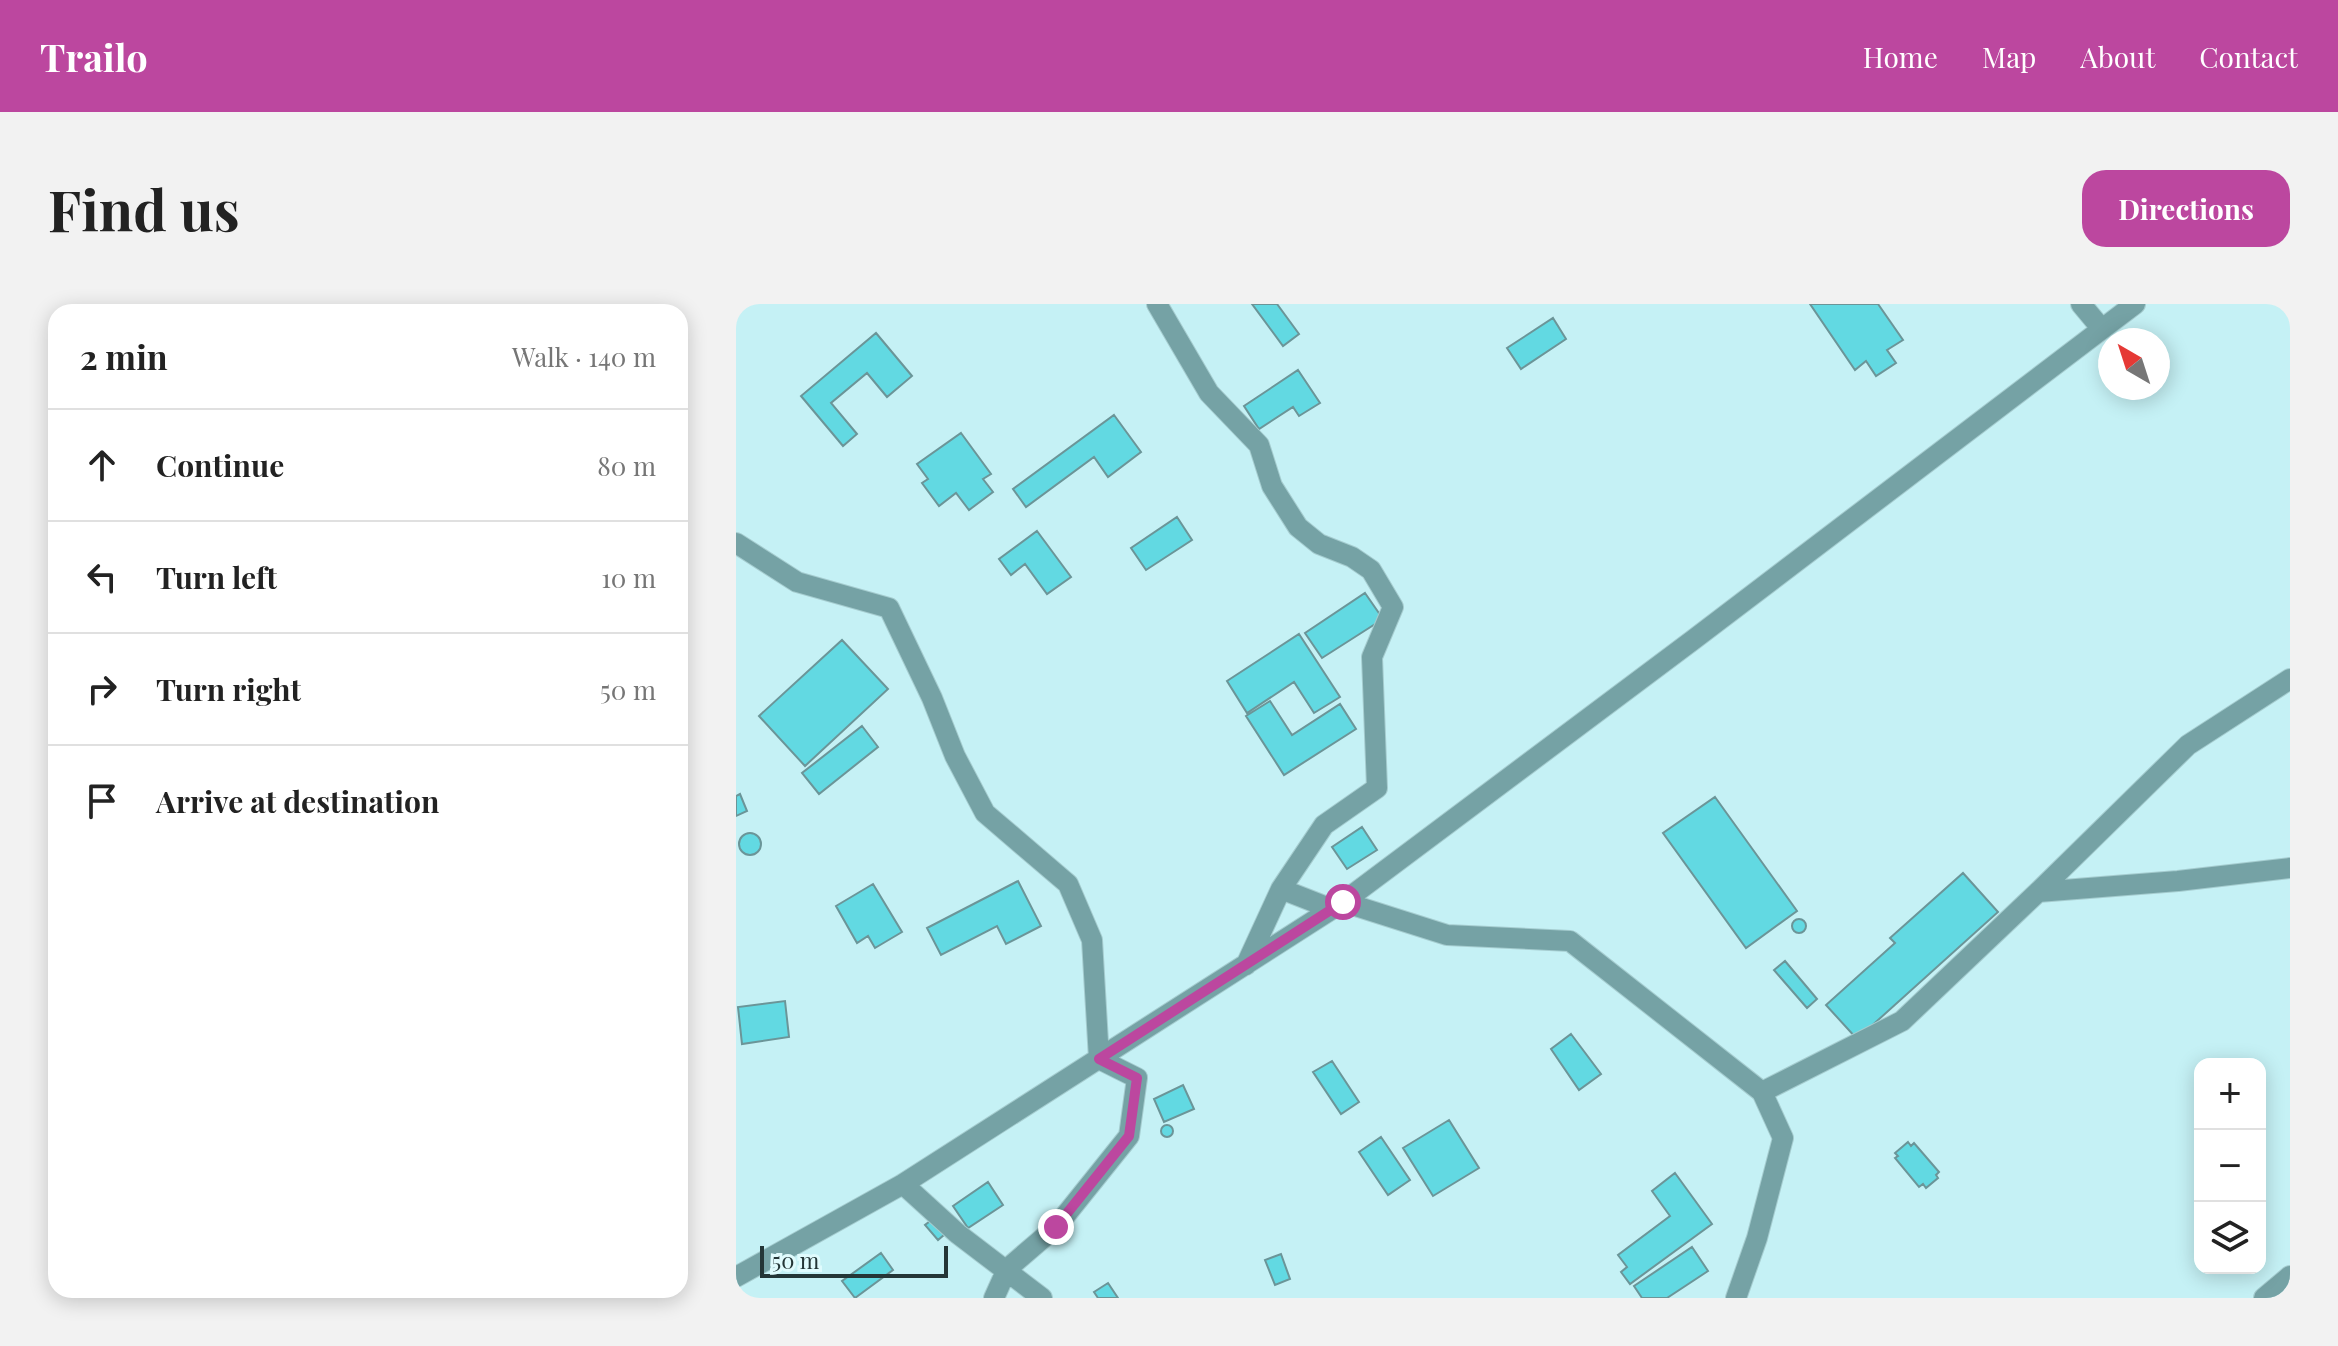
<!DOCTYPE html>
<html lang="en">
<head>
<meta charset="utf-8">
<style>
  :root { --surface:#fff; --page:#f2f2f2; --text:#222; --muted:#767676; --line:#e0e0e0; --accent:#bc479f }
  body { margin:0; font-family:"Playfair Display",serif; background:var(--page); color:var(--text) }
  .controls { position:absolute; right:24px; bottom:24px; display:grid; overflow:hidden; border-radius:16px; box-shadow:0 4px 20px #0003 }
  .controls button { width:72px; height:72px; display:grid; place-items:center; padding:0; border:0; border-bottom:2px solid var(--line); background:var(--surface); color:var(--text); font:40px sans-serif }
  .compass { position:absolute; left:1362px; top:24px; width:72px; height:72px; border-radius:50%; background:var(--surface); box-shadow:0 4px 20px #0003; rotate:321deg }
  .scale { position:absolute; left:24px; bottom:20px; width:188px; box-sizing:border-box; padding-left:8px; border:4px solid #243637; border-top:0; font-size:22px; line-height:28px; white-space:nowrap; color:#243637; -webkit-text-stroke:6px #e0fbfd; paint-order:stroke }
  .stop { position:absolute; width:24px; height:24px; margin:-18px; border:6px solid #bc479f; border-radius:50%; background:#fff }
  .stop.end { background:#bc479f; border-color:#fff; box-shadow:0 2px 8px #0008 }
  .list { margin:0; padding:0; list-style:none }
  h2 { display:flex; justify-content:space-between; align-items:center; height:104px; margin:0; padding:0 32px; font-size:34px }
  h2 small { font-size:26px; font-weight:400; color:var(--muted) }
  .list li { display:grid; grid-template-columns:52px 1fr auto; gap:24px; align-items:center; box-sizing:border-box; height:112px; padding:0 32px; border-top:2px solid var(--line) }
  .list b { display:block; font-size:30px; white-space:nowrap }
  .list em { font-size:26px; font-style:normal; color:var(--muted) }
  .icon { flex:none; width:44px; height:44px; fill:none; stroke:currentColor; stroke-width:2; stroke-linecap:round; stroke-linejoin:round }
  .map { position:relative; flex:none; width:1554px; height:994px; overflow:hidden; border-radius:24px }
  header { display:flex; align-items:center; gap:48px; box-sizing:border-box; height:112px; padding:0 40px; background:var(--accent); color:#fff }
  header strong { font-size:38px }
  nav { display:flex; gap:44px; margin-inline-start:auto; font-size:28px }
  .intro { display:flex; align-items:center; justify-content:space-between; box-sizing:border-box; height:192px; padding:0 48px }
  h1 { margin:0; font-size:56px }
  .button { padding:20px 36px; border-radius:24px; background:var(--accent); color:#fff; font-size:28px; font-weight:700 }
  main { display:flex; gap:48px; padding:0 48px }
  aside { flex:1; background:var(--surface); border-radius:24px; box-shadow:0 4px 20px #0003 }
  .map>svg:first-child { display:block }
</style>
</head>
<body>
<header>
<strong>Trailo</strong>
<nav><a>Home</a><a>Map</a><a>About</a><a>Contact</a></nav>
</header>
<div class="intro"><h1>Find us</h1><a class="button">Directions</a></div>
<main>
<aside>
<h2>2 min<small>Walk · 140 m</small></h2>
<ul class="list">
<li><svg class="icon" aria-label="ahead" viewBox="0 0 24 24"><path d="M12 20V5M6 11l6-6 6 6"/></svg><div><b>Continue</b></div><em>80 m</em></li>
<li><svg class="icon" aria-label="left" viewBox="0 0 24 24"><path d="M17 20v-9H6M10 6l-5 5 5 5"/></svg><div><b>Turn left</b></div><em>10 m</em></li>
<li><svg class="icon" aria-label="right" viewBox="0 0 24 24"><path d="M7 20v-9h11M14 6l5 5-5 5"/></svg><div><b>Turn right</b></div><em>50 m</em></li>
<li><svg class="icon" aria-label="arrive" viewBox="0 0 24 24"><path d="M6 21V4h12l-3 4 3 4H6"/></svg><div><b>Arrive at destination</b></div></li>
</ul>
</aside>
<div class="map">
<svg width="1554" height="994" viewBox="0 0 1554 994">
  <rect width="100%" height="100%" fill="#c5f1f5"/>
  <path fill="#62d9e2" stroke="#6b9598" stroke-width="2" d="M516 0H541L563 30 547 42Z
    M1074 0H1142L1167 36 1151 46 1160 59 1140 72 1130 57 1119 66Z
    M817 14 830 35 785 65 771 44Z
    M140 29 176 72 151 93 131 69 95 99 121 130 107 142 65 92Z
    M562 66 584 99 563 112 557 103 523 125 508 102Z
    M378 111 405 148 372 173 358 153 290 203 277 185Z
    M225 129 255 170 247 175 257 188 233 206 220 189 203 202 186 179 192 175 181 160Z
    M441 213 456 236 410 266 395 244Z
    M301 227 335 273 311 290 289 260 275 271 263 255Z
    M629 289 647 315 586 354 569 329Z
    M563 330 604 393 578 409 558 378 511 409 491 377Z
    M106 336 152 385 69 462 23 412Z
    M534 397 556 431 604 400 620 425 548 471 510 412Z
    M126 422 142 443 83 490 66 469Z
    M4 490 11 507 0 512V492Z
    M979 493 1061 607 1010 644 927 529Z
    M626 523 641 546 611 565 596 543Z
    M3 540a11 11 0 1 1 22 0a11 11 0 1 1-22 0Z
    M1227 569 1262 608 1121 735 1090 701 1159 639 1154 634Z
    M282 577 305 622 270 640 261 622 205 651 191 624Z
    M137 580 166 628 139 644 132 632 121 639 100 602Z
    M1056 622a7 7 0 1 1 14 0a7 7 0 1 1-14 0Z
    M1049 657 1081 695 1071 704 1038 666Z
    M49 697 53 733 6 740 2 703Z
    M835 730 865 770 843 786 815 745Z
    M596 757 623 798 605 810 577 768Z
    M447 781 458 805 428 818 418 795Z
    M713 816 743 864 697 892 667 844Z
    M425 827a6 6 0 1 1 12 0a6 6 0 1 1-12 0Z
    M645 833 674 876 652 891 623 848Z
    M1172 838 1175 842 1178 839 1203 868 1200 871 1202 874 1190 884 1187 880 1183 883 1159 854 1162 852 1159 849Z
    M939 869 976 920 894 980 885 968 891 963 882 951 934 912 916 887Z
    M252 878 267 901 232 924 217 902Z
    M197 915 209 930 202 936 189 921Z
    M956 943 972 967 931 994H906L898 982Z
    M145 949 157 966 119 994 106 977Z
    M545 950 554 975 539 981 529 956Z
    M372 979 382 994H362L358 988Z"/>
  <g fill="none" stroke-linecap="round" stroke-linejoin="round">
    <g stroke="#a5cccf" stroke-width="22">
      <path id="minor" d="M421 0 473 89 523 141 536 182 562 223 583 240 616 253 635 266 657 303 636 353 641 484 588 521 545 585 510 661
        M1345 0 1365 24
        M0 239 61 278 153 304 196 394 219 452 249 509 332 580 356 636 363 755 401 774 393 832 320 923 271 965 258 994
        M1554 375 1452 441 1302 588 1442 577 1554 564
        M545 585 596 605
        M607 598 711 631 834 637 1026 788 1047 834 1021 934 1000 994
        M1026 788 1166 717 1302 588
        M167 880 222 930 306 994
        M0 973 167 880 607 598 957 336 1399 0
        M1528 994 1554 972"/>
    </g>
    <use href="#minor" stroke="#75a2a5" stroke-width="20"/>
  </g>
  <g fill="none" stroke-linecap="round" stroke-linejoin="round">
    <path stroke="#bc479f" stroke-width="10" d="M320 923 393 832 401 774 363 755 607 598"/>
  </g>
</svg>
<div class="controls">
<button>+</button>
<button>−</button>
<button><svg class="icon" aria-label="layers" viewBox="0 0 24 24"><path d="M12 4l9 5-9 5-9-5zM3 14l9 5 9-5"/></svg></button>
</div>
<svg class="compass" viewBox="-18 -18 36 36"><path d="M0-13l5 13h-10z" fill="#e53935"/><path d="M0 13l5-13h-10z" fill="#767676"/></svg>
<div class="scale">50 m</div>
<div class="stop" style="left:607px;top:598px"></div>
<div class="stop end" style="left:320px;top:923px"></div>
</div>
</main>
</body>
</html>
